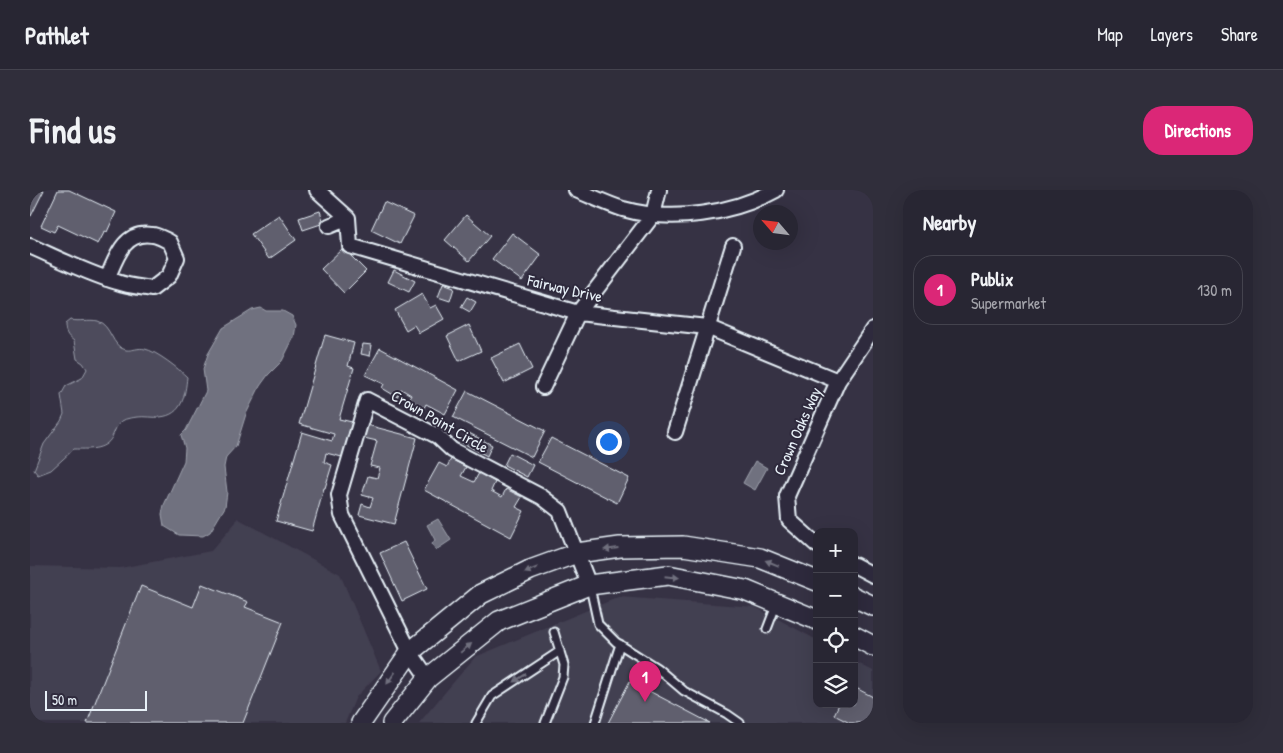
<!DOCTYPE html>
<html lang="en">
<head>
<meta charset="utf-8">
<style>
  :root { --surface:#282633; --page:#302e3b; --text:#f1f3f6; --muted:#a5a5ac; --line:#44434e; --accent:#db2777 }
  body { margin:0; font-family:"Patrick Hand",sans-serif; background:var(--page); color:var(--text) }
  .controls { position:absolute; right:15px; bottom:15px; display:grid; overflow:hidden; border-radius:10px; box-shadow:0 5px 20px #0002 }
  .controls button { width:45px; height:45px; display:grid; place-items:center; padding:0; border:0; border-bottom:1px solid var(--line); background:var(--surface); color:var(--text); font:25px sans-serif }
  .compass { position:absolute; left:723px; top:15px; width:45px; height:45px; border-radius:50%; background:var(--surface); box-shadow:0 5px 20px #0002; rotate:298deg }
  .scale { position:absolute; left:15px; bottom:12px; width:102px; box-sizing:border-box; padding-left:5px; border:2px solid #e8f1f8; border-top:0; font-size:14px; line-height:18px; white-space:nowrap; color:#e8f1f8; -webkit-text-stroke:4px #2f2a3d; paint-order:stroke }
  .you { position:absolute; left:578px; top:251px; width:18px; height:18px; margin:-12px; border:4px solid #fff; border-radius:50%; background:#1a73e8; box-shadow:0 0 0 8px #1a73e833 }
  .badge { display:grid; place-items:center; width:32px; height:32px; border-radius:50%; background:var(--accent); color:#fff; font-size:16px; font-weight:700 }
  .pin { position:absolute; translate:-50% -41px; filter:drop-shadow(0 1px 2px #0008) }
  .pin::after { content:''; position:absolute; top:26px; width:18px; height:15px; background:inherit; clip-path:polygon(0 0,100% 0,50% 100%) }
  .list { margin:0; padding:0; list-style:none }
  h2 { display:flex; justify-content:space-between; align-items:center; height:65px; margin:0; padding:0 20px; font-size:21px }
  h2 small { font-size:16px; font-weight:400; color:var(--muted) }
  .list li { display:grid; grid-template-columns:32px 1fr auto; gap:15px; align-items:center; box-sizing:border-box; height:70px; margin:0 10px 10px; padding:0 10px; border:1px solid var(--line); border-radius:20px }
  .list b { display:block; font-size:19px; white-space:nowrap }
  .list p { margin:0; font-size:16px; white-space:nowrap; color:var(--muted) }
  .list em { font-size:16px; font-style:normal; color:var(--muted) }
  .icon { flex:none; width:28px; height:28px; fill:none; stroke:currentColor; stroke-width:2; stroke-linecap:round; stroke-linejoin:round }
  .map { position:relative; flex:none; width:843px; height:533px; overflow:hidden; border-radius:20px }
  header { display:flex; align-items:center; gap:30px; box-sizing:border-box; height:70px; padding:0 25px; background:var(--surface); border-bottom:1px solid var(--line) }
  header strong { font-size:24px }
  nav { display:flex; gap:28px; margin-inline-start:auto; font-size:18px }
  .intro { display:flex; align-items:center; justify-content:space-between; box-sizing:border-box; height:120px; padding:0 30px }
  h1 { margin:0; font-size:35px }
  .button { padding:12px 22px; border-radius:20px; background:var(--accent); color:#fff; font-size:18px; font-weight:700 }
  main { display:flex; gap:30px; padding:0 30px }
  aside { flex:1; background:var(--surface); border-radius:20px; box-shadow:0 5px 20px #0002 }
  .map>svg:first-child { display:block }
</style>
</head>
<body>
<header>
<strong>Pathlet</strong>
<nav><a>Map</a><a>Layers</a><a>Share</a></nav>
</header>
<div class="intro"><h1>Find us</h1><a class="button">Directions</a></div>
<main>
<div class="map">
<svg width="843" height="533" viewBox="0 0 843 533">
  <rect width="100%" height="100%" fill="#363244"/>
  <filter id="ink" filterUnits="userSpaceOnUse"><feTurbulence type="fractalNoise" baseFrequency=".02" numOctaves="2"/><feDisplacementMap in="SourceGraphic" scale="10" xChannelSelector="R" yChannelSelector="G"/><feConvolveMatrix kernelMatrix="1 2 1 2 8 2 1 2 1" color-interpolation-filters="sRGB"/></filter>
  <g filter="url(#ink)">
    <path fill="#433f51" d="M207 328 310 384 351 481 326 507 315 533H0V376L90 378 181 361 206 332Z
      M589 407 725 417 787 450V514H824V471L843 481V533H389L445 467Z"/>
    <path fill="#4d4b5c" stroke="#9a9eaa" d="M40 130C48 132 60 129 67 131 82 135 81 157 96 160 102 161 109 157 115 159 126 161 149 179 157 187 155 205 153 225 130 227 122 228 115 226 107 227 102 228 96 228 92 231 86 235 85 241 82 247 75 261 57 259 44 259L21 280 8 285 4 280 14 254 31 231 34 224 31 205 36 196 52 188 57 179 53 173 47 169 44 151C37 146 35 142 35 134Z"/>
    <path fill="#70717f" stroke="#a0a4af" d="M231 118 236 121H253L262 126 266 135 264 147 252 171 238 185 230 196 216 224 206 256 196 267 194 277 197 302 195 317 180 342 173 346 149 345 134 336 132 324 134 315 154 271 155 258 151 245 156 240 176 201 173 179 178 164 193 138 222 120Z
      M725 271 737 278 725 300 713 293Z
      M408 329 421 350 406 360 402 354 405 350 397 335Z"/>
    <path fill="#605e6e" stroke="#e8f1f8" d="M0 0H14L1 26H0Z
      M28 0H39L86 22 77 42 75 41 68 54 28 35 24 42 11 36Z
      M354 12 384 26 370 54 341 40Z
      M290 21 294 33 273 40 269 28Z
      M249 25 266 50 239 69 221 44Z
      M436 25 460 46 439 71 415 50Z
      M482 43 511 65 492 91 462 69Z
      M313 58 336 81 314 103 291 79Z
      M364 80 385 91 379 102 358 92Z
      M413 94 424 98 420 111 408 107Z
      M392 104 400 118 406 115 414 129 389 143 384 135 376 140 365 120Z
      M437 107 446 112 440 122 431 117Z
      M439 135 451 161 429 171 417 146Z
      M295 145 324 153 318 176 324 178 309 229 322 232 312 267 296 263 294 272 302 275 295 298H294L282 341 246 331 272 242 302 251 304 244 269 234Z
      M333 154 342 155 340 166 331 164Z
      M490 154 502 179 474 193 461 168Z
      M350 158 428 200 415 224 396 214 393 220 378 212 381 205 371 199 367 207 352 198 354 194 335 185Z
      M437 201 515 241 502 267 423 227Z
      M337 235 387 248 364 334 329 325 332 314 340 317 343 308 332 305 338 286 347 288 350 278 340 276 347 251 334 248Z
      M437 242 462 255 457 266 431 252Z
      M521 248 599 288 587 313 508 272Z
      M480 263 503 275 497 287 474 275Z
      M421 269 436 277 431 286 444 292 449 283 465 292 461 301 472 307 476 299 492 307 486 317 494 321 481 347 394 300 409 273 417 277Z
      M374 352 397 399 372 411 350 363Z
      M172 394 218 412 215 417 253 432 213 533H57L111 396 163 417Z
      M600 491 680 533H578Z
      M824 497 843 507V533H820L804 525 809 514H824Z"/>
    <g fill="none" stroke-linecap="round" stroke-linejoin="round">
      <g stroke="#e8f1f8" stroke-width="11">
        <path id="service" d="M560 397 568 434 586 452 627 478 654 501 697 524 710 533
          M737 439 747 413
          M446 533 462 506 530 461
          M515 533 533 487 534 475 524 442
          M565 533 590 454"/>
      </g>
      <g stroke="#e8f1f8" stroke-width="18">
        <path id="minor" d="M287 0 318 28 320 56 548 123 677 137 808 191
          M546 0C561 6 577 14 593 19 642 33 702 24 746 0
          M299 36 318 28
          M0 56C29 69 57 83 87 92 98 96 110 97 122 99L139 86 147 68 140 52C135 50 128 45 122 45 94 40 86 68 77 89
          M513 197 548 123 623 25 629 0
          M645 242 703 56
          M787 355 759 330 757 306 808 191 843 139
          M824 375 843 385
          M398 488 380 462 312 325 309 305 337 210 407 246 422 260 512 307 530 321 559 395"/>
      </g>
      <g stroke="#e8f1f8" stroke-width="22">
        <path id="secondary" d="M824 407 843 416
          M824 446 843 456
          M331 533 380 462 451 404 500 380 547 363 590 357 653 356 730 368 787 391
          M362 533 398 488 469 431 559 395 638 385 715 400 787 430"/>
      </g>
      <use href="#service" stroke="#2f2a3d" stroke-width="7"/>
      <use href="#minor" stroke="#2f2a3d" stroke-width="14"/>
      <use href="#secondary" stroke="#2f2a3d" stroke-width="19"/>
    </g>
    <defs><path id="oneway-solid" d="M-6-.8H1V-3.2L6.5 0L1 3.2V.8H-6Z" transform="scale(1.25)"/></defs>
    <g fill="#70707e">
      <use href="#oneway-solid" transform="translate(581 359) rotate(173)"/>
      <use href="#oneway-solid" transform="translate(742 373) rotate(-158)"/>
      <use href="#oneway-solid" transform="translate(501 380) rotate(157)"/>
      <use href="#oneway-solid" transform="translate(642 387) rotate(6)"/>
      <use href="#oneway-solid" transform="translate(436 458) rotate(-39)"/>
      <use href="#oneway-solid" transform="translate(361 488) rotate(125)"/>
      <use href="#oneway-solid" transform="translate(490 488) rotate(146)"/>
    </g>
  </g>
  <g text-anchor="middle" stroke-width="4" stroke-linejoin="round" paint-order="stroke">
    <g font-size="16" fill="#e8f1f8" stroke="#2f2a3d">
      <text transform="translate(535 98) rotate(13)" y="6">Fairway Drive</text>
      <text transform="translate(410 231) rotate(30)" y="6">Crown Point Circle</text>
      <text transform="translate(767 241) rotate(-66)" y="6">Crown Oaks Way</text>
    </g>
  </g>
</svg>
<div class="controls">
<button>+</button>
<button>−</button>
<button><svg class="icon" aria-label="locate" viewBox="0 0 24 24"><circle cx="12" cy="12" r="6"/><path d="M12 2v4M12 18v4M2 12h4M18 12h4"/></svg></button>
<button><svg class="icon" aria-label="layers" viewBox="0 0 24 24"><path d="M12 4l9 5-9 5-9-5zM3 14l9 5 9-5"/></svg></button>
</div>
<svg class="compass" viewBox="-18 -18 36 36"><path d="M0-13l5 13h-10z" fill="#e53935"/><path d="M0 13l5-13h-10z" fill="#a5a5ac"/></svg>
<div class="scale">50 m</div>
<div class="you"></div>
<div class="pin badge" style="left:615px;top:512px">1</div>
</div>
<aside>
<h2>Nearby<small></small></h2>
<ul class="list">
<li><span class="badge">1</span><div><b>Publix</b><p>Supermarket</p></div><em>130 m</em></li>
</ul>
</aside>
</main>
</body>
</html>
